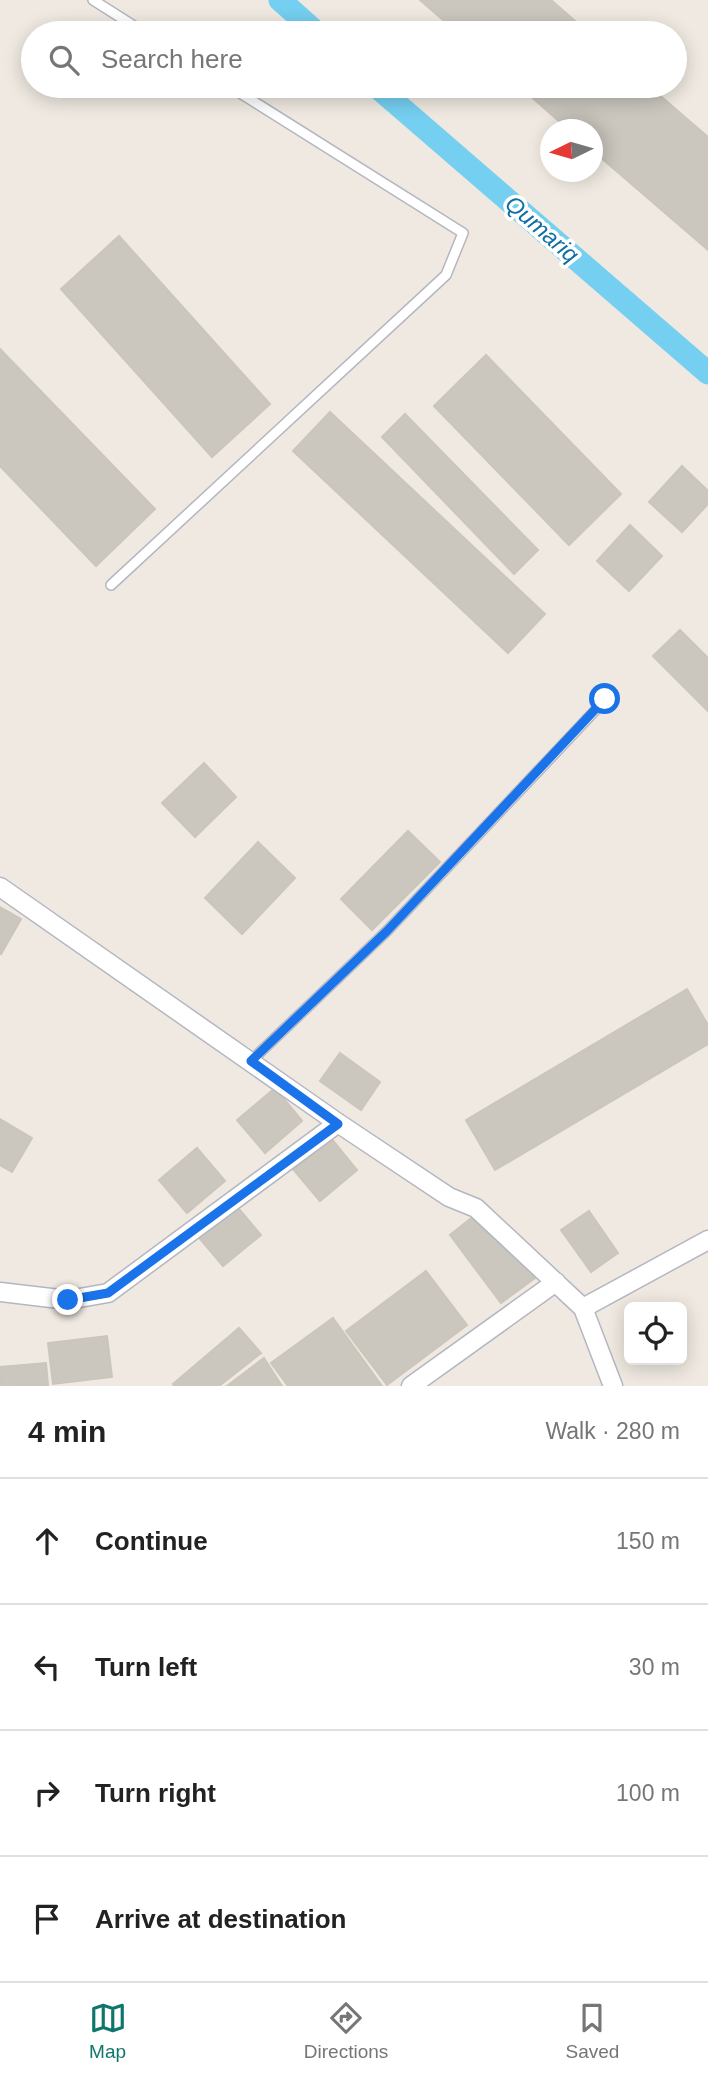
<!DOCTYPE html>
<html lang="en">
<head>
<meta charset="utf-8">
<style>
  :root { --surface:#fff; --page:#f6f6f6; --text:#222; --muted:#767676; --line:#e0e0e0; --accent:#0f766e }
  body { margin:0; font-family:Helvetica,sans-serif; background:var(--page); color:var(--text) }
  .controls { position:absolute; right:21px; bottom:21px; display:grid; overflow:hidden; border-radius:10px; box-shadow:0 4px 18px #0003 }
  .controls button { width:63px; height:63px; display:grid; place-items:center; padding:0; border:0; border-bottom:2px solid var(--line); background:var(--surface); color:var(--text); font:35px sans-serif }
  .compass { position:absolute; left:540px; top:119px; width:63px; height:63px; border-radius:50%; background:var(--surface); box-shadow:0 4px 18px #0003; rotate:265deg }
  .stop { position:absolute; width:21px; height:21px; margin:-16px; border:5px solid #1a73e8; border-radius:50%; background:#fff }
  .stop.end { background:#1a73e8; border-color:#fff; box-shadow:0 2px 7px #0008 }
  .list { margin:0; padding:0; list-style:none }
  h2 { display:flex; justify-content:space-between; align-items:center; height:91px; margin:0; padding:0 28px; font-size:30px }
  h2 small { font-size:23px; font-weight:400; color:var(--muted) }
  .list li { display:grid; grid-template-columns:46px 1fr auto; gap:21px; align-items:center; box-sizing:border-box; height:126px; padding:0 28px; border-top:2px solid var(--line) }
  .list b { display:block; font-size:26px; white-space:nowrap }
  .list em { font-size:23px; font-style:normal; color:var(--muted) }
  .icon { flex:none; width:38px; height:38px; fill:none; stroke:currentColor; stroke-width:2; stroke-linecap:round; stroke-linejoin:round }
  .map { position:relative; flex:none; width:708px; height:1386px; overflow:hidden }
  .search { position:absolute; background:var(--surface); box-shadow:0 4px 18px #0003; left:21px; right:21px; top:21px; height:77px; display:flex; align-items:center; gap:18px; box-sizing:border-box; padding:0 24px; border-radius:38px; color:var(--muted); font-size:26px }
  .sheet { height:595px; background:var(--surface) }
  nav { display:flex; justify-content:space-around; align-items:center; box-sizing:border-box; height:98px; border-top:2px solid var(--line); background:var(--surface); font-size:19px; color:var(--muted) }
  nav a { display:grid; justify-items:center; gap:4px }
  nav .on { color:var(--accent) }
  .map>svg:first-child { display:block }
</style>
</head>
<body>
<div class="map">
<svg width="708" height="1386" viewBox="0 0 708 1386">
  <rect width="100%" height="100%" fill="#efe9e1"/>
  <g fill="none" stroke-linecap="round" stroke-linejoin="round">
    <path stroke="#75cff0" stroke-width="23" d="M280 0 317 33
      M376 86 708 373"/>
  </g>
  <path fill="#cbc7bf" stroke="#cbc5ba" stroke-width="2" d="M420 0H551L589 33H458Z
    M519 86H649L708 137V250L592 150V130H569Z
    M119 236 270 404 212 457 61 289Z
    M0 349 155 509 96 566 0 466Z
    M486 355 621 494 569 545 434 406Z
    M330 412 545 614 508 653 293 451Z
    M405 414 538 550 514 574 382 437Z
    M682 466 708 491V504L682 532 649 502Z
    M630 525 662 556 629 591 597 561Z
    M680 630 708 658V711L653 656Z
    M204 763 236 797 195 837 162 803Z
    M408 831 440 862 372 930 341 899Z
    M258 842 295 878 242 934 205 898Z
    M0 907 21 919 1 954 0 953Z
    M687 989 708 1025V1044L495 1170 466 1120Z
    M340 1053 380 1082 361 1110 320 1081Z
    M275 1088 302 1121 265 1153 237 1120Z
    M0 1119 32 1138 12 1172 0 1165Z
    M330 1137 357 1170 320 1201 292 1168Z
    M197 1148 225 1181 187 1213 159 1180Z
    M233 1202 261 1235 223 1266 195 1233Z
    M589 1211 618 1253 591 1272 561 1230Z
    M479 1212 535 1278 501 1303 450 1235Z
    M426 1271 467 1325 387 1385 346 1331Z
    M333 1318 382 1386H288L271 1363Z
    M239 1328 261 1353 219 1386H174L173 1384Z
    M107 1336 112 1377 53 1384 48 1343Z
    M264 1358 282 1386H227Z
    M46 1363 48 1385 1 1386 0 1367Z"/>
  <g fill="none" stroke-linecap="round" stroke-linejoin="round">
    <g stroke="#b4b7c1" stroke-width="12">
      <path id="lane" d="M93 0 145 33
        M111 585 446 275 463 233 229 86
        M251 1061 387 931 605 700"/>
    </g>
    <g stroke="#b4b7c1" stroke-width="21">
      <path id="street" d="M0 887 338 1123 449 1197 476 1208 583 1308 613 1386
        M0 1292 68 1300 108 1293 338 1123
        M583 1308 708 1240
        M411 1386 556 1282"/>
    </g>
    <use href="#lane" stroke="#fff" stroke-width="9"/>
    <use href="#street" stroke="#fff" stroke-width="18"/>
  </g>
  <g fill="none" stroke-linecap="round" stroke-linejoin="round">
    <path stroke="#1a73e8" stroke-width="9" d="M68 1300 108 1293 338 1124 251 1061 387 931 605 699"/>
  </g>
  <g text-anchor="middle" stroke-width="7" stroke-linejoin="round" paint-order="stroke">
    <g font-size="23" font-style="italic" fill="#0d6fa3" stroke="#fff">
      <text transform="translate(542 229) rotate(41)" y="8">Qumariq</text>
    </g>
  </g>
</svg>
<div class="controls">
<button><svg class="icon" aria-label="locate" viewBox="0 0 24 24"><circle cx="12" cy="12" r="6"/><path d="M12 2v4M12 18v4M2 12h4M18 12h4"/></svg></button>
</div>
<svg class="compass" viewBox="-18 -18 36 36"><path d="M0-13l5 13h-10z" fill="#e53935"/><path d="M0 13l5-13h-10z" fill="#767676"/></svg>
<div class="stop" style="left:605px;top:699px"></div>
<div class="stop end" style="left:68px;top:1300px"></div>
<div class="search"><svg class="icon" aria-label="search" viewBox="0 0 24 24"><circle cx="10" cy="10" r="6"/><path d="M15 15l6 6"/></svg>Search here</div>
</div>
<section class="sheet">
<h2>4 min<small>Walk · 280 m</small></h2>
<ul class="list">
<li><svg class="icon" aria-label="ahead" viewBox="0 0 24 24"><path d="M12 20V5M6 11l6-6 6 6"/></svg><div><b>Continue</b></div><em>150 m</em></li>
<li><svg class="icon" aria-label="left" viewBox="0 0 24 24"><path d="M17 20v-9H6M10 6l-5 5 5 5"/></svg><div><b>Turn left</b></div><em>30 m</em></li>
<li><svg class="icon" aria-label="right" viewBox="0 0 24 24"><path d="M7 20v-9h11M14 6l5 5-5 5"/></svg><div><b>Turn right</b></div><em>100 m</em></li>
<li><svg class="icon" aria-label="arrive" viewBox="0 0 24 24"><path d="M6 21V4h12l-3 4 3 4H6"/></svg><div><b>Arrive at destination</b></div></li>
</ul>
</section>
<nav>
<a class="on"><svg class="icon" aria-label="map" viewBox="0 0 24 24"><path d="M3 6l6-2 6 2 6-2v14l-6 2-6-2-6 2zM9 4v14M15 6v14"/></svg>Map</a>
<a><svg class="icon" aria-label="directions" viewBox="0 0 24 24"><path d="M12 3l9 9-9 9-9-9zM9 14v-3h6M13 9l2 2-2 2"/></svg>Directions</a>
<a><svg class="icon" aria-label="saved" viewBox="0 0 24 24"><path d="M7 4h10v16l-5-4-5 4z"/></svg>Saved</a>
</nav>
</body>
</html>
